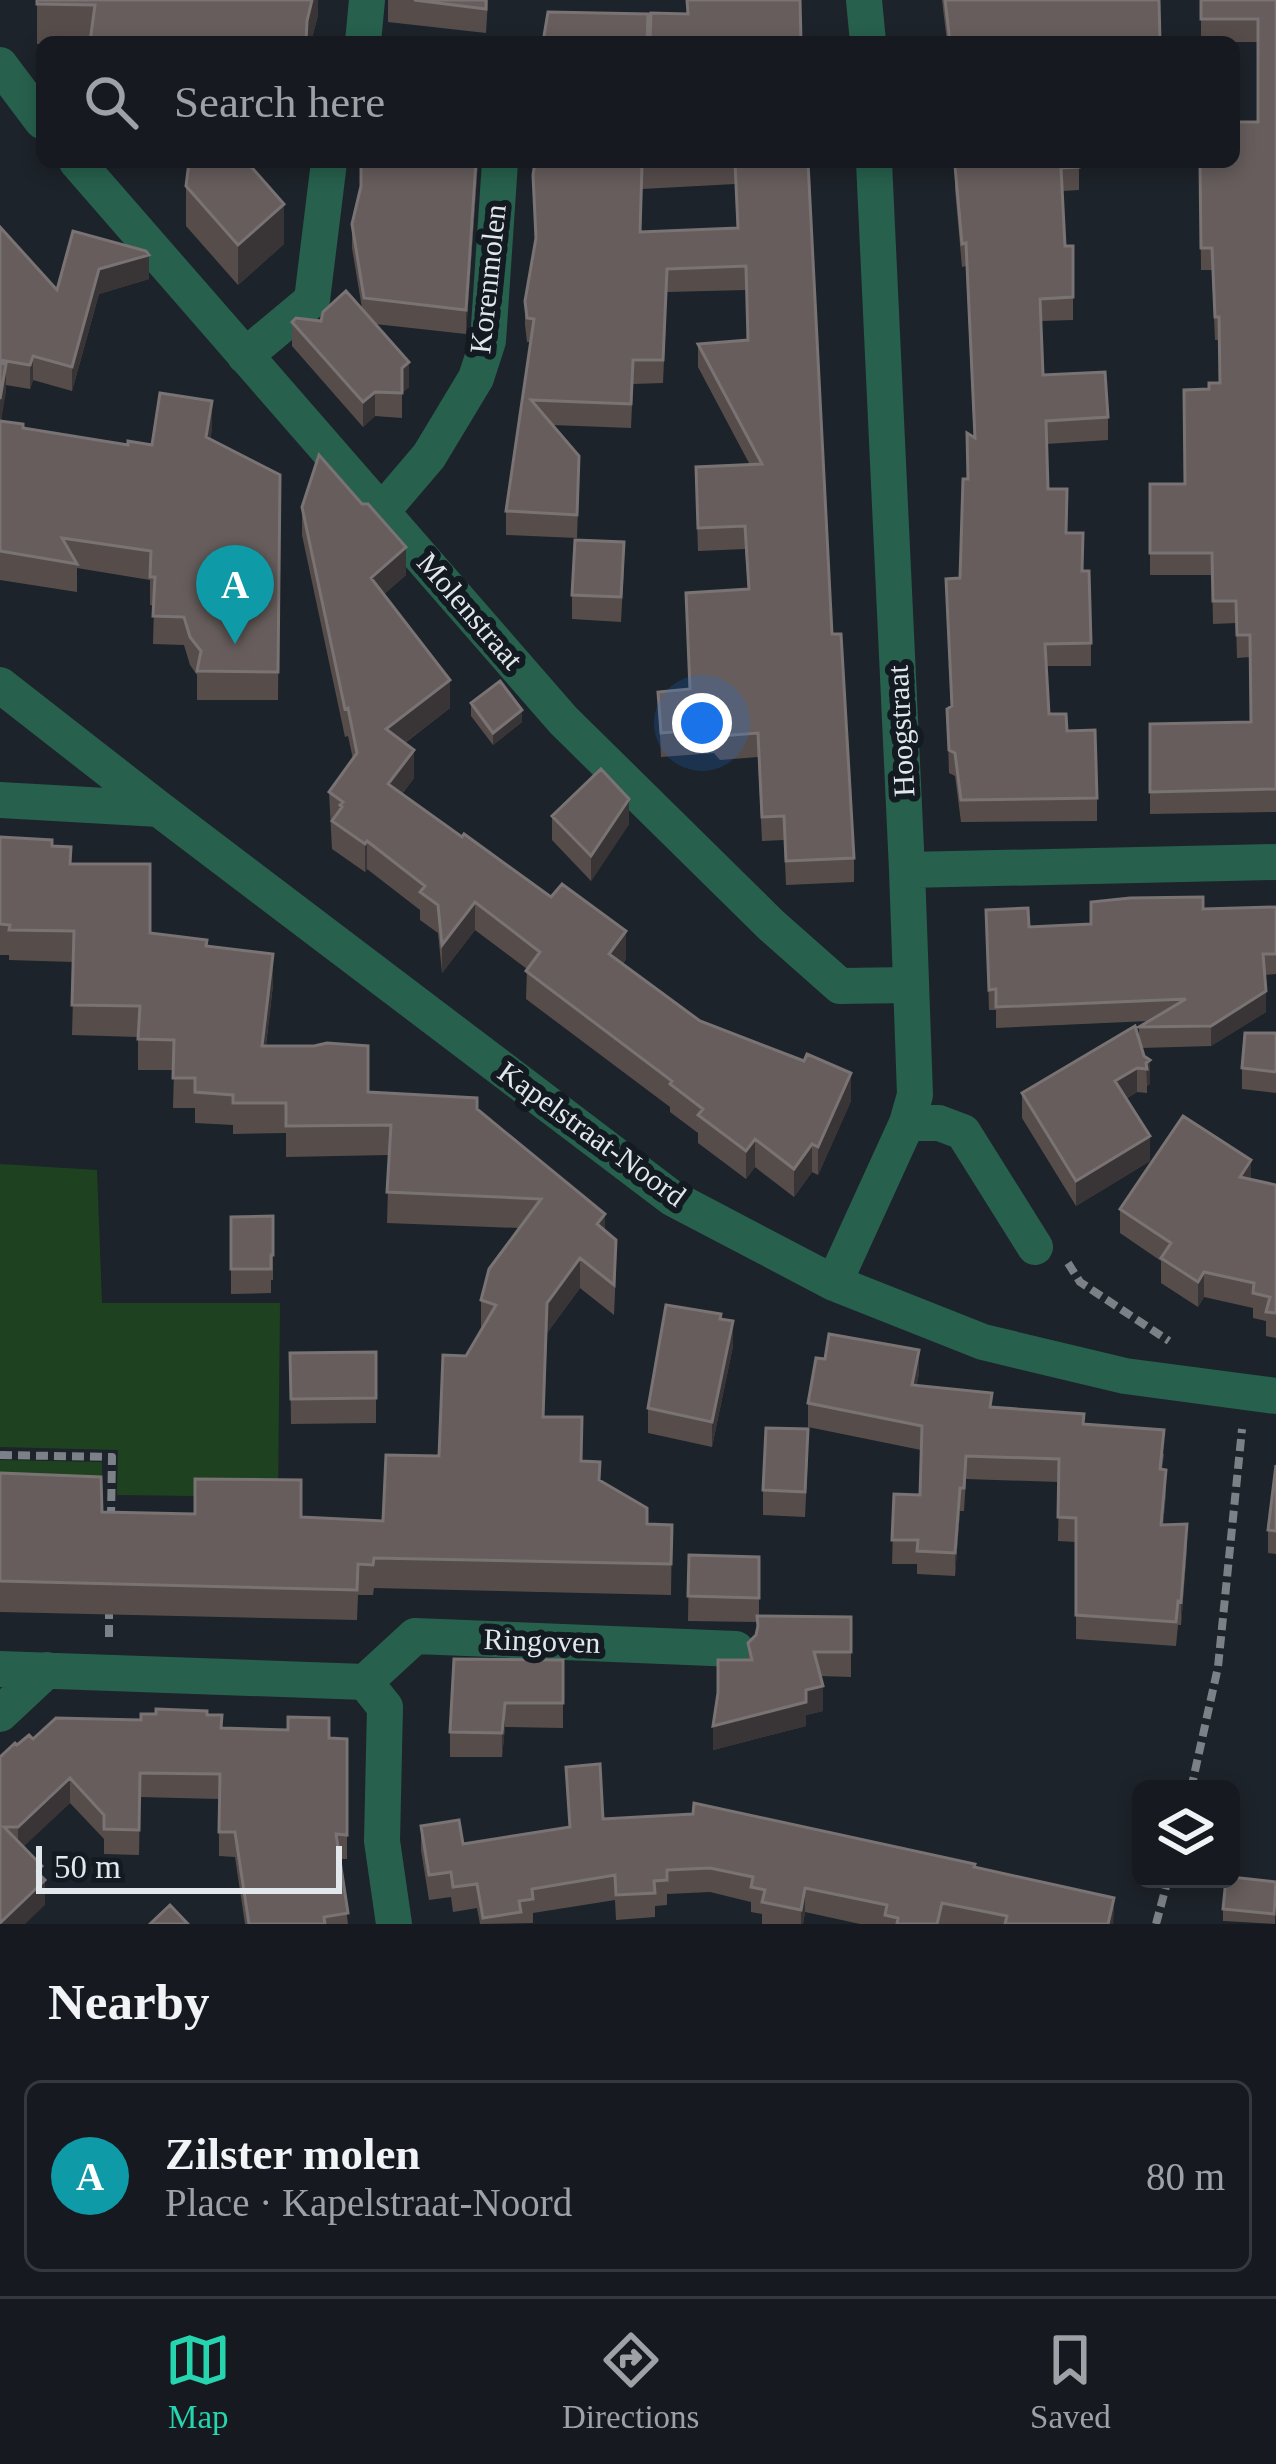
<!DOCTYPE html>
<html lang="en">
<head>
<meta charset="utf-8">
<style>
  :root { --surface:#161a20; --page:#23272d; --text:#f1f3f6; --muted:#9ea1a5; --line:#35383e; --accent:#26d5ae }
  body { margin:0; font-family:"Times New Roman",serif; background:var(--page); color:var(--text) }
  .controls { position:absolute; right:36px; bottom:36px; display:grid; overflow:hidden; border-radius:18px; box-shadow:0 6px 18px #0003 }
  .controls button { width:108px; height:108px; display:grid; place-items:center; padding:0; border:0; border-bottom:3px solid var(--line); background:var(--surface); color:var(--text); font:60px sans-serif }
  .scale { position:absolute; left:36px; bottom:30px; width:306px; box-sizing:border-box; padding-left:12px; border:6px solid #e2e7eb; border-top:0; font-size:33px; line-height:42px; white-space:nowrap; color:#e2e7eb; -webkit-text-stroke:9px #141a21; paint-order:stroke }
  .you { position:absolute; left:702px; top:723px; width:42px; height:42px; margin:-30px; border:9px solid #fff; border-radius:50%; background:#1a73e8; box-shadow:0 0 0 18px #1a73e833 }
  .badge { display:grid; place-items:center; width:78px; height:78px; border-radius:50%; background:var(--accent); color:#fff; font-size:39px; font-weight:700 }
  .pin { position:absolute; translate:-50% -99px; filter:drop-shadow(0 3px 6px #0008) }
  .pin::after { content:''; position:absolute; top:63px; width:42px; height:36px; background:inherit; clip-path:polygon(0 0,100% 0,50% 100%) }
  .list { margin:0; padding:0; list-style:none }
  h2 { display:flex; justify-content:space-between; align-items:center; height:156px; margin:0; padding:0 48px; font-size:51px }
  h2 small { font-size:39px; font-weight:400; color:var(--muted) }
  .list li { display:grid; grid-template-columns:78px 1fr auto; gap:36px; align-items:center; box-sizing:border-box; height:192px; margin:0 24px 24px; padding:0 24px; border:3px solid var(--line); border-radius:18px }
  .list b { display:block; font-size:45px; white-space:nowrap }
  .list p { margin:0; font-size:39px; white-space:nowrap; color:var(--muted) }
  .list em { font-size:39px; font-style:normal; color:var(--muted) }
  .icon { flex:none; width:66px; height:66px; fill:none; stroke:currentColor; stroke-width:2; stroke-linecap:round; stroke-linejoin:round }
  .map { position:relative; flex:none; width:1276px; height:1924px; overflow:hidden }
  .search { position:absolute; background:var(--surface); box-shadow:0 6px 18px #0003; left:36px; right:36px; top:36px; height:132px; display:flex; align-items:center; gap:30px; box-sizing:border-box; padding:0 42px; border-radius:18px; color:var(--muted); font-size:45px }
  .sheet { height:372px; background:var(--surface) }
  nav { display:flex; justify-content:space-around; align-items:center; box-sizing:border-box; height:168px; border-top:3px solid var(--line); background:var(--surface); font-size:33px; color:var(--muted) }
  nav a { display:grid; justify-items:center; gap:6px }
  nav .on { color:var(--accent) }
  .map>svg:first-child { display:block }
</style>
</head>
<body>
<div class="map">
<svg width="1276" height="1924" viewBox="0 0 1276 1924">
  <rect width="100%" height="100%" fill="#1d232a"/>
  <path fill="#1e421f" d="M0 1164 97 1170 102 1303H280L278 1497 117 1495 118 1450 0 1447Z
    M0 1460 102 1462V1494L0 1493Z"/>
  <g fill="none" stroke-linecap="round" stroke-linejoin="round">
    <path stroke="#7b8186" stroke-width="8" stroke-dasharray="12 6" stroke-linecap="butt" d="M1068 1263 1080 1282 1169 1341
      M0 1455 112 1457 111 1517
      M109 1637V1604
      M1191 1789 1218 1667 1242 1429
      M1156 1924 1168 1879"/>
    <path stroke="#27604d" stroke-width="36" d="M864 0 868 42
      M363 42 367 0
      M0 65 42 121
      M77 162 563 720 771 925 840 986 910 985
      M245 356 312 300 329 162
      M383 510 429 456 476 378 488 341 500 162
      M0 685 159 809 672 1198 834 1283 983 1342 1125 1376 1276 1396
      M0 800 159 809
      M907 870 1276 862
      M907 1123H939L963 1132 1035 1247
      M834 1283 907 1123 915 1095 907 870 874 162
      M0 1669 365 1682 415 1636 736 1649
      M365 1682 385 1707 382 1841 394 1924
      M0 1714 47 1670"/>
  </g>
  <path fill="#564d4b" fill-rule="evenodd" d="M37 0H318V15L311 42H42V44H37Z
    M388 0H488L486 33 388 22Z
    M942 0H1159L1160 42H947Z
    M1201 0H1276V812L1150 814V724L1251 722 1250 657 1237 658 1236 623 1213 624 1212 575H1150V484H1185L1209 389 1220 383 1219 340H1215L1212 270H1201L1200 162 1258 122V42H1201Z
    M189 162H248L284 244 238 285 186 226V186Z
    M361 162H478L466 334 375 324 409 387 402 393V418L375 416 363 427 292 346V322L321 321 362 308 352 248V224L361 186Z
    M535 162H808L832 634 854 858V882L786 885 784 840 762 841 758 757 720 760 714 753 661 757 658 692 689 690 686 593 748 589 745 549 698 551 696 491V467L750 465 698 367V344L748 340 746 290 667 292 663 383 633 384 631 428 552 425 579 480 577 538 506 535V511L531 342H527L525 325V301L535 242 533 175ZM735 184 737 228 641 232 642 189Z
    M969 162H1079V190L1062 191 1065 246H1073V320L1041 321 1043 375 1108 417V440L1046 444 1048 489 1082 571 1091 643V666H1046L1049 714 1067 731 1097 798V821L961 822 955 776 949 773 947 709 951 706 946 579 960 578 967 479 974 438 966 266 962 267 955 189V166Z
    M0 227 57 290 149 279 99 294 72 391 33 380 30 389 6 385 1 421 23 428 128 445H152L212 429 210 439 280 475 278 700H197V675L190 665 184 645 153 644 154 606 150 605V580L77 568V592L0 580Z
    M362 504 406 575 384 594 450 708 405 743 414 778 402 794 626 959 623 964 700 1021 851 1101 818 1175 812 1172 794 1197 755 1167 746 1179 698 1143V1133L670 1112V1107L526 999 527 969 475 930 442 973 438 933 420 920V910L367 869 365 872 332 849 329 792 353 759 348 736 345 737 302 535V507Z
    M624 567 621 622 572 619V595Z
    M471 703 522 722 493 745 471 716Z
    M552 816 629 824 591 881 552 840Z
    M0 837 52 846 150 933 207 946 273 985 266 1046 368 1092 477 1109 605 1231 616 1270 614 1315 580 1288 547 1333 544 1417 600 1481 647 1524 672 1525 671 1595 374 1588 373 1595H358L357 1620 0 1612V1473L102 1512 383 1521 439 1456 466 1356 481 1331V1300L519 1228 387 1223 389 1155 286 1157V1133L233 1134V1125L195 1123V1108H173L174 1070H138V1037L72 1035 74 962 9 960V955H0Z
    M1276 907V974L1265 975 1266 1012 1211 1046 1141 1048 1144 1056 1150 1060V1084L1147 1086V1093L1137 1092 1126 1099 1150 1161 1076 1206 1022 1118V1093L1139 1039V1027L1149 1021 996 1028V1010H989L986 910 1029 927 1091 924 1203 909Z
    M1276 1033V1093L1242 1089V1068Z
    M1251 1180 1276 1185V1338L1266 1336V1321L1253 1318V1308L1204 1297 1198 1307 1161 1283V1261L1120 1233V1209Z
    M273 1216V1280H271V1293L231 1294V1217Z
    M720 1319 733 1346 712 1447 648 1433V1408Z
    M376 1352V1423L291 1424 290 1353Z
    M825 1359 919 1374 916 1386 992 1407 1084 1424 1164 1454 1162 1469 1166 1493 1163 1525 1187 1548 1181 1625H1178L1176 1646 1076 1639V1542L1058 1541 1059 1482 966 1479 964 1511H960L955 1576 917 1574V1564H892L894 1494 920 1495 921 1450 808 1427V1403Z
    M808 1454 805 1517 763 1515V1490Z
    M1276 1465V1554L1268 1553V1530Z
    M689 1555 759 1557V1616L851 1617V1677L820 1676 823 1711 806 1715V1726L713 1750 748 1660V1643L756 1635 757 1622 688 1621Z
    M563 1660V1728L505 1727 502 1757H450V1732Z
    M207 1715 222 1728 347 1739V1859H340L348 1924H245L235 1857 219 1856V1799L140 1797 139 1855 104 1854V1839L70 1803 23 1846 42 1877 45 1905 0 1924V1757L17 1745 33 1739 141 1720Z
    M566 1767 603 1819 975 1867 1114 1898 1113 1924H860L805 1912 803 1924H762V1914L751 1912V1902L710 1892 667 1894V1905L655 1906V1917L616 1920 615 1900 533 1913V1923L480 1924 477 1908 453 1912 451 1897 429 1900 421 1850V1826L463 1844 569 1827Z
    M1276 1882 1275 1924 1223 1921V1909Z"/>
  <path fill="#393537" d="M312 0H318V15L311 42H306L307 21Z
    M476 162H478L466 334V310Z
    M284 204V244L238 285V245Z
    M149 255V279L99 294 72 391V367L99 269Z
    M33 356V380L30 389V365Z
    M409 362V387L402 393V418V368Z
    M6 364V392L0 427V399Z
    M375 392V416L363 427V402Z
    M212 401V429L206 466V437Z
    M406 547V575L371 606V578Z
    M450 680V708L386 757V729Z
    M522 710V722L493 745V733Z
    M414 750V778L388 812V784Z
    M629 799V824L591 881V856Z
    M367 841V869L365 872V844Z
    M475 902V930L442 973V945Z
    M626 931V959L609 982V954Z
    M273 954V985L262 1077V1046Z
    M1266 991V1012L1211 1046V1026Z
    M1150 1060V1084L1147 1086 1146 1063Z
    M1137 1068V1092L1115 1106V1081Z
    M851 1073V1101L818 1175V1147Z
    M1150 1136V1161L1076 1206V1181Z
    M755 1139V1167L746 1179V1151Z
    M812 1144V1172L794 1197V1169Z
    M1251 1160V1185L1240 1177Z
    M605 1214V1245L597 1224Z
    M580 1258V1288L547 1333 543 1447 547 1303Z
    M1204 1272V1297L1198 1307V1282Z
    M733 1321V1346L712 1447V1422Z
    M919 1350V1374L912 1409V1385Z
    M1166 1470V1493L1161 1549V1525Z
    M960 1488V1511L955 1576V1553Z
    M1187 1524V1548L1181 1625V1602Z
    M823 1686V1711L806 1715V1726L713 1750V1726L806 1690Z
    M505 1703V1727L502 1757V1733Z
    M70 1778V1803L18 1852V1827Z
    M42 1866V1883L45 1880V1905L25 1924H0Z
    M805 1888V1912L803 1924H801V1910Z
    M1114 1898 1113 1924H1108Z"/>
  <path fill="#665d5c" stroke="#797373" stroke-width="3" d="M37 0H312L307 21 306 42H90L95 5 37 4Z
    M414 0H486V9Z
    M687 0H800L801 42H650L651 13 688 14Z
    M945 0H1159L1160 42H950Z
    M1201 0H1276V789L1150 792V724L1251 722 1250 635H1237L1236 601H1213L1212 553H1150V484H1185L1184 390 1209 389V383H1220L1219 317H1215L1212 248H1201L1200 162H1234V122H1258V19H1201Z
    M548 12 648 14 647 42H543Z
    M189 162H247L284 204 238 245 186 186Z
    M361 162H476L466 310 364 298 352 224 361 186Z
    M535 162H701L642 165 640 232 738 228 735 162H808L832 634H841L854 858 786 861 784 816 762 817 758 733 720 736 714 729 661 733 658 692 690 689 686 593 749 589 745 526 698 528 696 467 762 464 698 344 748 340 746 266 667 269 663 360H633L631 404 531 400 579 456 577 515 506 511 534 319 527 318 525 301 536 238 533 175Z
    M971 162H1079V167L1061 168 1065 246H1073V297L1040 299 1043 375 1105 372 1108 417 1046 421 1048 489H1067L1066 533H1083L1082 571H1089L1091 643 1045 644 1049 714H1066L1067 731 1095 730 1097 798 961 800 955 753 949 750 947 709 952 706 946 579 960 578 963 479H968L967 433 975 438 966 243 962 244 955 166Z
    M0 227 57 290 73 231 146 251 149 255 99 269 72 367 33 356 30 365 0 360Z
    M346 291 409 362 402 368V393L375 392 363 402 292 322 296 318 321 321 323 312Z
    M0 363 6 364 0 399Z
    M160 393 212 401 206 437 280 475 278 672 197 671 201 651 190 637 184 617 153 616 155 577H150L151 551 62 538 77 564 0 551V421L23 424V428L128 445V441L152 445Z
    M319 455 362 504H368L406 547 371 578 450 680 386 729 414 750 388 784 462 837 464 834 551 897 562 884 626 931 609 954 700 1021 804 1061 807 1054 851 1073 818 1147 812 1144 794 1169 755 1139 746 1151 698 1115 703 1109 670 1084 672 1081 526 971 540 952 475 902 442 945 438 905 420 892 425 886 367 841 365 844 332 821 342 807 340 805 343 802 329 792 357 753 348 708 345 709 302 507Z
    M575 540 624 542 621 597 572 595Z
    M500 681 522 710 493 733 471 703Z
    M601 769 629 799 591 856 552 816Z
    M0 837 52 840V846L71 847 70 864H150V933L207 940 206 946 273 954 262 1046H314L327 1043 368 1046V1092L477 1098V1109L605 1214 597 1224 616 1240 614 1285 580 1258 547 1303 543 1417H582L581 1461 600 1462 599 1480 647 1508V1524L672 1525 671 1564 374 1558 373 1565 358 1564 357 1590 0 1581V1473L101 1477 102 1512 195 1514V1479L301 1480V1517L383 1521 386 1455 439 1456 443 1355 466 1356 496 1305 481 1300 489 1269 541 1199 387 1192 391 1125 286 1126V1103H233V1095L195 1092V1078H173L174 1040 138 1039 140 1006 72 1005 74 931 9 930 10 925 0 924Z
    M1203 897V909L1276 907V954H1263L1266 991 1211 1026 1139 1027 1186 999 996 1007V989L989 990 986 910 1028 908 1029 927 1091 924V902L1130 898Z
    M1135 1026 1144 1056 1150 1060 1146 1063 1147 1069 1137 1068 1115 1081 1150 1136 1076 1181 1022 1093Z
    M1245 1033H1276V1072L1242 1068Z
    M1183 1116 1251 1160 1240 1177 1276 1185V1313L1266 1312 1270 1297 1253 1293 1254 1283 1204 1272 1198 1282 1161 1258 1171 1243 1120 1209Z
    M273 1216V1255H271V1269H231V1217Z
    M666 1305 721 1314 720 1319 733 1321 712 1422 648 1408Z
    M829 1334 919 1350 912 1385 992 1393 990 1407 1084 1414 1083 1424 1164 1430 1160 1469 1166 1470 1161 1525 1187 1524 1181 1602 1178 1601 1176 1622 1076 1615V1518L1058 1517 1059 1459 966 1456 964 1488H960L955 1553 917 1551 918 1540H892L894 1494 920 1495 922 1426 808 1403 816 1358 825 1359Z
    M376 1352V1398L291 1399 290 1353Z
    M766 1428 808 1429 805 1492 763 1490Z
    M1276 1465V1531L1268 1530Z
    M689 1555 759 1557V1598L688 1596Z
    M757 1616 851 1617V1652H814L823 1686 806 1690V1702L713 1726 718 1693V1660H752L748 1643 756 1635 758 1626Z
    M454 1659 563 1660V1703H505L502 1733 450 1732Z
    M156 1709 207 1711V1715H222L221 1728 288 1730V1717L329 1718V1738L347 1739V1835L336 1834 348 1913 324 1917 325 1924H249L235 1832H219L220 1774 140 1773 139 1830 104 1829V1815L70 1778 18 1827H4L42 1866 37 1872 45 1880 0 1923V1757L15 1743 17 1745 29 1735 33 1739 56 1718 141 1720V1714H156Z
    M600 1764 603 1819 693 1814 694 1803 975 1864 974 1867 1114 1898 1108 1924H1005L1007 1916 942 1903 937 1924H897L898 1918 885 1915 887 1905 805 1888 801 1910 762 1902 765 1890 751 1887 753 1877 710 1868 667 1870V1880L654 1881 655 1893 616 1895 615 1875 532 1889 533 1899 519 1901 521 1912 483 1918 477 1884 453 1887 451 1872 429 1875 421 1826 459 1820 463 1844 570 1827 566 1767Z
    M1231 1877 1276 1882 1274 1914 1223 1909 1226 1879Z
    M170 1905 188 1924H150Z"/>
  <g text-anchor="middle" stroke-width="12" stroke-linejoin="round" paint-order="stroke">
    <g font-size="30" fill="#e2e7eb" stroke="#141a21">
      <text transform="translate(488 279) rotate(-84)" y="10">Korenmolen</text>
      <text transform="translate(470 611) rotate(49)" y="10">Molenstraat</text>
      <text transform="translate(901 731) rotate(-93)" y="10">Hoogstraat</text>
      <text transform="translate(592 1134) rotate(36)" y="10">Kapelstraat-Noord</text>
      <text transform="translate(542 1641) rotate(2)" y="10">Ringoven</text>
    </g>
  </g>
</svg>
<div class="controls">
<button><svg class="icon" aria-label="layers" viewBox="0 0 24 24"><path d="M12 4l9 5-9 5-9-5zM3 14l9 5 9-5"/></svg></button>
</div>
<div class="scale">50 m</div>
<div class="you"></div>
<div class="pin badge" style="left:235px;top:644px;background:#0f9aa8">A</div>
<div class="search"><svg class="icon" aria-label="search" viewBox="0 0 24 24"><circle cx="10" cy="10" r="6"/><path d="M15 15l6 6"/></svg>Search here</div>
</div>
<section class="sheet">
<h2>Nearby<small></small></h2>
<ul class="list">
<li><span class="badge" style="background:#0f9aa8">A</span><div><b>Zilster molen</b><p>Place · Kapelstraat-Noord</p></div><em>80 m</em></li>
</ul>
</section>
<nav>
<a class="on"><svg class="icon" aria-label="map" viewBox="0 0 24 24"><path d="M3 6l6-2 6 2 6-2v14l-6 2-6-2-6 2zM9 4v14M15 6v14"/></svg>Map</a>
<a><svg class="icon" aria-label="directions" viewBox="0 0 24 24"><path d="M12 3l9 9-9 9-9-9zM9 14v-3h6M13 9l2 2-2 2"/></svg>Directions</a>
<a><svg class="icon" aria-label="saved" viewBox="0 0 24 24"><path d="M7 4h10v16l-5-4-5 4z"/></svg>Saved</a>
</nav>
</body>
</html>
